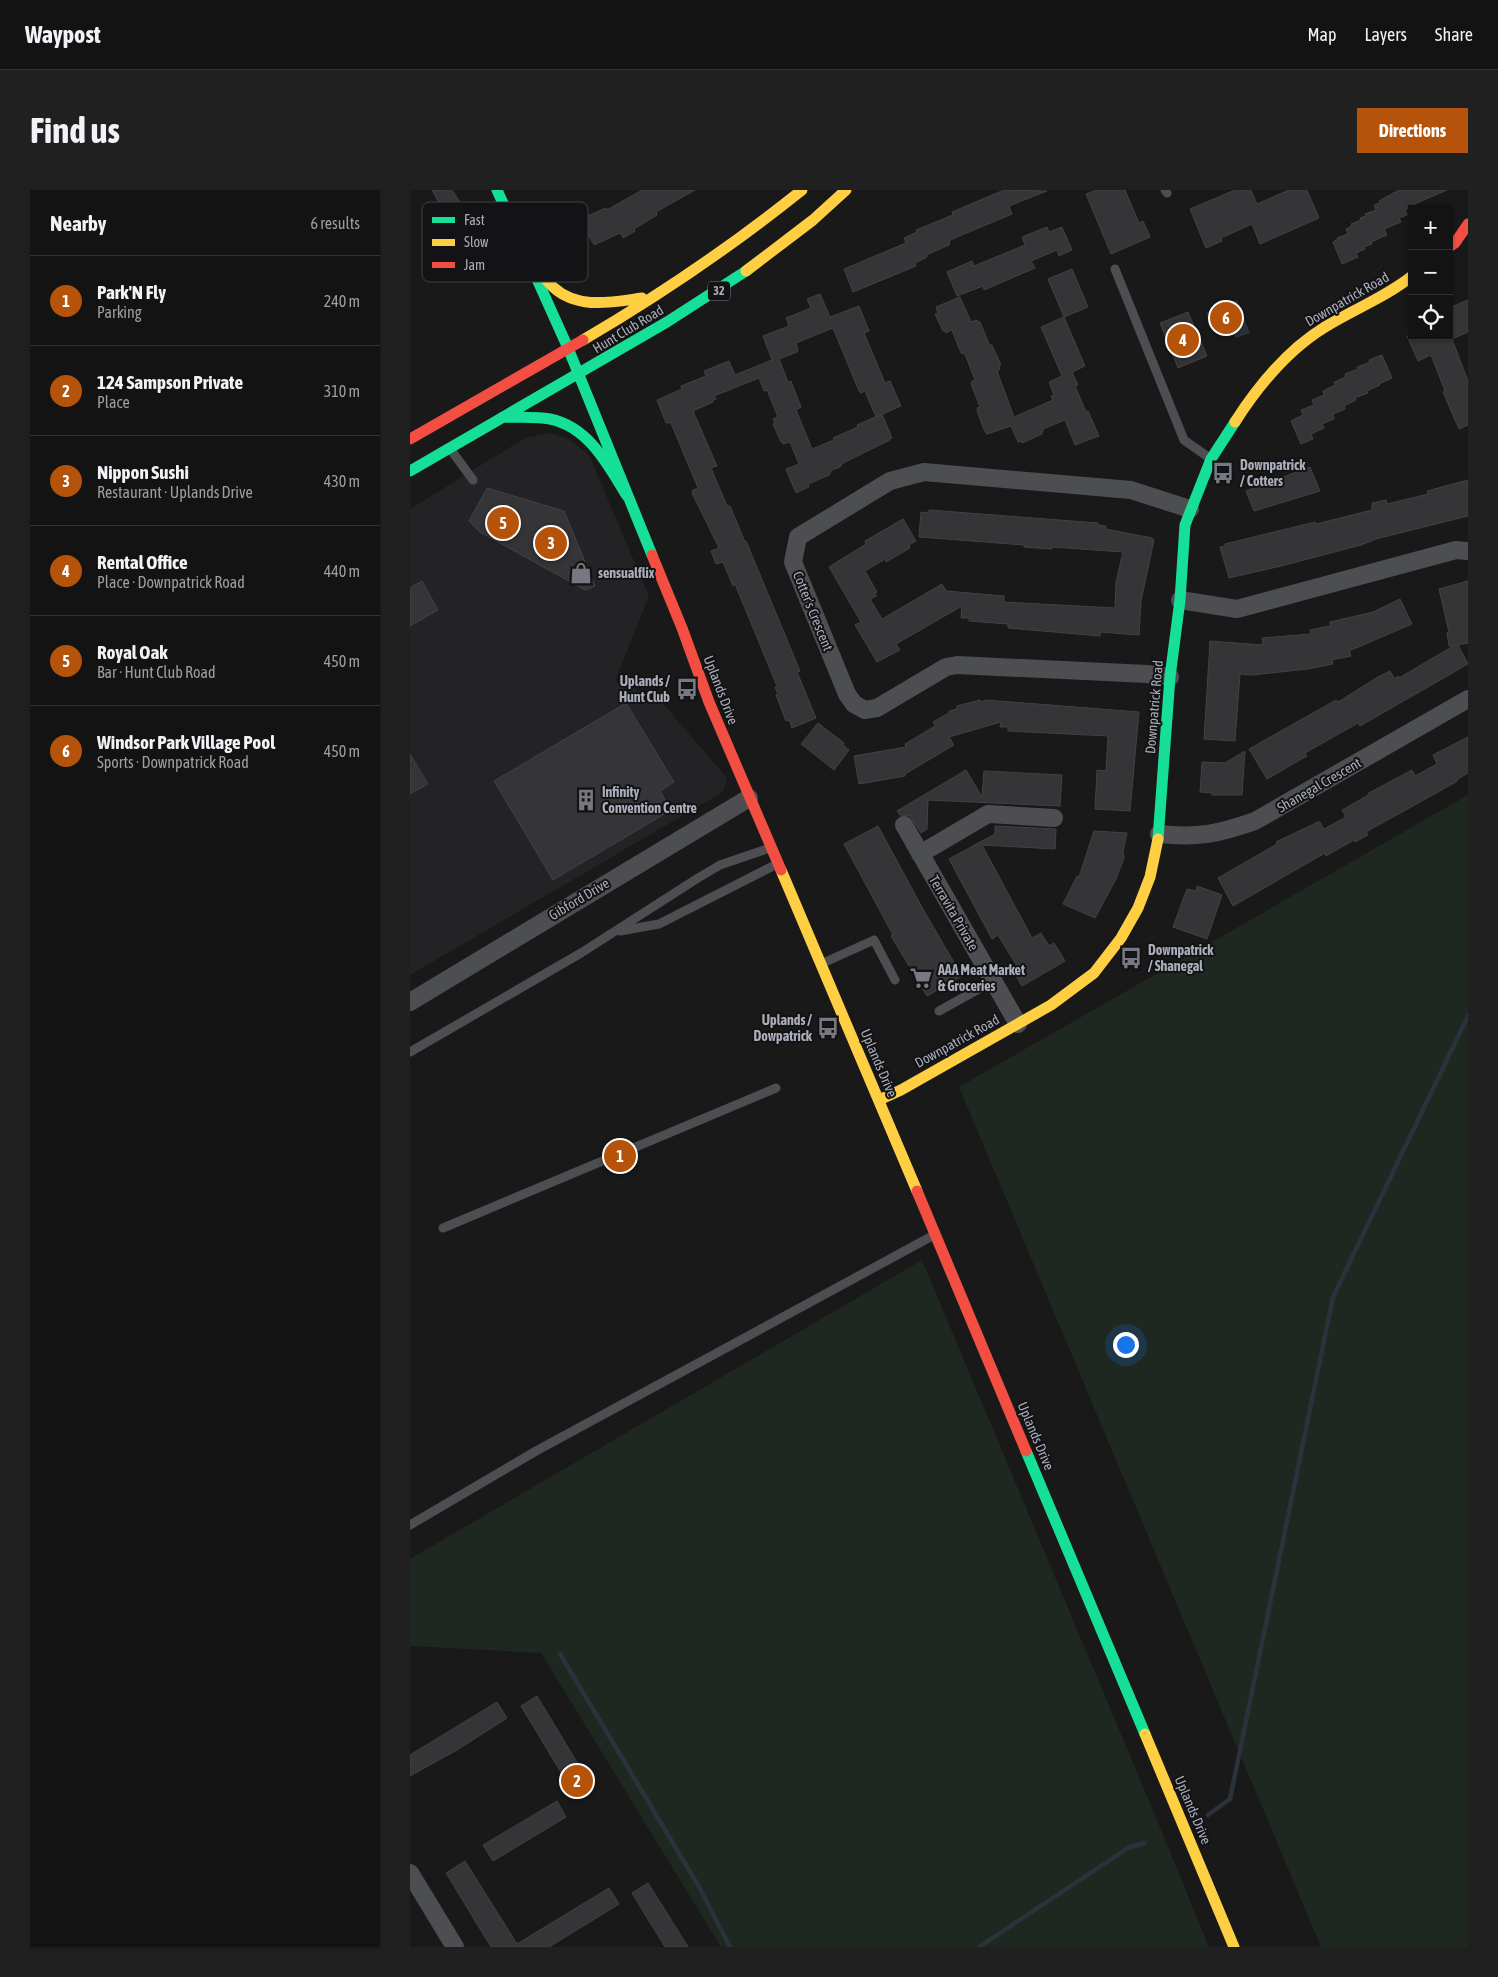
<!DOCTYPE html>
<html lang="en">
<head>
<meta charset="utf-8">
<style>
  :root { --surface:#131313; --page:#202021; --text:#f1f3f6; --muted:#9d9ea0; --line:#323233; --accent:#b45309 }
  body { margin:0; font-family:"Asap Condensed",sans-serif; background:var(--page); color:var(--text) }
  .controls { position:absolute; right:15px; top:15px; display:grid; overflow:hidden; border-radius:0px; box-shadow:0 1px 4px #0004 }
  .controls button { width:45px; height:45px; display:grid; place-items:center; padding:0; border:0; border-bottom:1px solid var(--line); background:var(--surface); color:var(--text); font:25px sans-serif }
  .you { position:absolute; left:715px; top:1154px; width:18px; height:18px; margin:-12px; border:4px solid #fff; border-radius:50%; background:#1a73e8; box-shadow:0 0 0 8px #1a73e833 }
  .badge { display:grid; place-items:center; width:32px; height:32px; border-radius:50%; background:var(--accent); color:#fff; font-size:16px; font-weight:700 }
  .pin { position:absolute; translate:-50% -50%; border:2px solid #fff; box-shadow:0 1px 5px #0006 }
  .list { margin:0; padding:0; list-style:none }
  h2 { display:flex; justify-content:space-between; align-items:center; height:65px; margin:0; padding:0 20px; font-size:21px }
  h2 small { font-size:16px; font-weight:400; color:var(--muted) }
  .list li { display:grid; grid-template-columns:32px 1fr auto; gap:15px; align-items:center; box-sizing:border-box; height:90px; padding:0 20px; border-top:1px solid var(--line) }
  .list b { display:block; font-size:19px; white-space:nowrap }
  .list p { margin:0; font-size:16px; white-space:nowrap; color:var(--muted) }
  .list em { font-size:16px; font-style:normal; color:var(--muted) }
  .icon { flex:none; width:28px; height:28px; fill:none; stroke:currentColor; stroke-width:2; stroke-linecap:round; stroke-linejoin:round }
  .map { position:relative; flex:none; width:1058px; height:1757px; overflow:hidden; border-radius:0px }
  header { display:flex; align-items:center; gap:30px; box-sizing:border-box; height:70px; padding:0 25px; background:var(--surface); border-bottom:1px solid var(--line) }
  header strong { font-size:24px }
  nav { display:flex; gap:28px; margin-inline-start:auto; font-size:18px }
  .intro { display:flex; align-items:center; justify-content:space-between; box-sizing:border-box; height:120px; padding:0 30px }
  h1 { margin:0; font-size:35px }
  .button { padding:12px 22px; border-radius:0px; background:var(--accent); color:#fff; font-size:18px; font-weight:700 }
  main { display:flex; gap:30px; padding:0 30px }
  aside { flex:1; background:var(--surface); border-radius:0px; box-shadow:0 1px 4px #0004 }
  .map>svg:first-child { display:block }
</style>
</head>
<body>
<header>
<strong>Waypost</strong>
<nav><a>Map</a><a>Layers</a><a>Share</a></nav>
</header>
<div class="intro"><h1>Find us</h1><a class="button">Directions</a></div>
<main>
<aside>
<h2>Nearby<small>6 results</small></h2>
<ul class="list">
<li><span class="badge">1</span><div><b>Park'N Fly</b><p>Parking</p></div><em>240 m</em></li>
<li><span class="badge">2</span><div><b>124 Sampson Private</b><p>Place</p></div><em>310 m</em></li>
<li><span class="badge">3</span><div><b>Nippon Sushi</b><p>Restaurant · Uplands Drive</p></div><em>430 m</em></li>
<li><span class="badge">4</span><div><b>Rental Office</b><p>Place · Downpatrick Road</p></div><em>440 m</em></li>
<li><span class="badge">5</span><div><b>Royal Oak</b><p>Bar · Hunt Club Road</p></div><em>450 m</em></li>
<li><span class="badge">6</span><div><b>Windsor Park Village Pool</b><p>Sports · Downpatrick Road</p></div><em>450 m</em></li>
</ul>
</aside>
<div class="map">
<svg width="1058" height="1757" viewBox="0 0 1058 1757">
  <rect width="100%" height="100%" fill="#191919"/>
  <path fill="#232325" d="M140 243 159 249 179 265 239 406 205 491 249 509 317 588 313 602 0 785V319L115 248Z"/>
  <path fill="#1f2721" d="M1058 605V1757H911L549 897Z
    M512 1070 742 1618 799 1757H311L131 1463 0 1456V1369Z"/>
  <path fill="#2c323c" d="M827 110 840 143 826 148 819 134 802 140 796 123Z"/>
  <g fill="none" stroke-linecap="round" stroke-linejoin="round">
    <path stroke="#2c323c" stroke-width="4.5" d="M150 1464 288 1695 320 1757
      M798 1625 820 1609 923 1107 1058 826
      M569 1757 718 1658 734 1653"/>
  </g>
  <path fill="#353537" stroke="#424245" d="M22 0H42L61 29 58 30 62 39 39 52 24 27 34 22Z
    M232 0H285L246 22 247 25 224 39 225 41 213 48 210 43 184 55 170 29 196 18 197 20Z
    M594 0 637 1 599 16 602 24 540 50 539 55 516 65 517 67 505 73 506 76 443 102 434 79 496 53 494 48 507 42 506 40 543 25 542 22Z
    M686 0H715L729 33 733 31 740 47 701 64 676 4Z
    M825 0H841L847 14 879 0H897L909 28 850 54 842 34 811 48 812 51 796 58 780 19Z
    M989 0H1037L1002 15 1004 19H995L997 25 989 28 991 32 974 39 977 45 961 52 962 54 954 57 955 59 946 63 948 67 932 74 923 52 928 49 927 48 938 44 936 39 942 36 941 34 951 30 950 28 956 26 955 24 966 20 964 15 970 13 969 11Z
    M637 37 639 42 652 37 662 60 649 66 647 60 621 71 625 78 574 100 573 96 547 106 537 82 562 71 564 76 615 55 612 47Z
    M662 79 678 117 654 127 638 89Z
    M410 104 420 127 449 116 459 141 454 143 475 193 480 191 491 216 466 227 455 201 451 203 449 201 423 138 386 153 388 160 387 162 369 169 378 192 381 191 391 217 386 220 402 259 424 250 423 248 448 237 447 235 472 224 482 248 479 249 480 250 433 273 430 277 422 280 419 285 398 294 399 297 386 303 376 279 389 274 380 252 373 254 372 251 371 252 363 234 365 233 363 229 368 227 357 200 354 201 349 188 304 206 306 209 302 211 303 212 283 221 307 276 301 278 317 316H320L335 352 336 351 390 481 387 482 406 528 382 538 379 530 376 531 366 505 368 504 365 497 367 496 325 394 323 396 313 372 306 374 301 361 309 358 282 303 283 300 288 298 261 233H256L247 210 272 199 271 196 296 186 294 181 319 171 325 185 362 170 353 146 379 136 376 128 401 118 397 109Z
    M550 107 561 132 567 130 568 132H570L579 154 582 155 591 175 589 176 590 179 587 181 604 227 643 210 641 206 644 205 639 192 652 186 631 137 654 127 675 176 662 182 668 195 665 196 676 222 678 221 689 246 665 255 655 230 633 239 632 244 612 253 611 251 608 252 601 236 577 244 575 242 567 221H568L567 218 570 217 561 194 562 191 565 190 555 164 551 163 542 140 536 143 535 141H533L525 124 528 123 526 117Z
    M1058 110V142L1042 149 1058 191V235L1049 239 1033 202 1035 201 1030 188 1021 165 1008 171 997 146H1039V118Z
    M778 122 797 166 768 178 750 133Z
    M972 165 982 188 969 194 970 195 957 201 958 203 945 208 946 210 934 216 935 219 923 224 924 229 912 234 914 238 901 244 903 249 891 254 881 231 893 225 891 220 904 215 902 210 914 205 913 201 925 195 924 192 936 187 935 184 948 179 947 177 960 172 959 170Z
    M900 277 910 301 844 321 836 301Z
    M1058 290V326L966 349 951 355 871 376 819 388 810 357 816 356 815 354 905 332 906 334 962 320V313L976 310 977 314 1018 304 1017 301Z
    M77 298 154 321 185 396 175 400 70 342 59 331Z
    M519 320 688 333V335L696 336V339L742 348 744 350 731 411 729 445 690 442V446L598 438V434L559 431V428H551L552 416 486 454 490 460 467 472 445 435 451 432 419 377 456 354 455 351 493 329 506 351 499 355 500 358 476 372 475 369 455 381 467 402 465 403 466 406 460 409 472 429 532 394 536 401 594 406V412L705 418 706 392 713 362 642 357V359L627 358 614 357V355L509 347 511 322 519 323Z
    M12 391 28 420 0 436V398Z
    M1058 391V453L1048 455 1058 474 950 536 948 533 895 563 897 566 857 589 839 559 926 510 928 512 968 487 980 481 985 489 988 486 989 488 1045 455 1039 456 1037 443 1039 442 1029 399Z
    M990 409 1002 434 939 461 941 466 922 470 923 474 898 479 842 485 830 484 825 551 794 549 800 451 853 455 852 448 901 444 900 440 920 436V432L963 422Z
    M570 510 571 512 576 510 729 522 720 621 685 619 687 580 696 581 698 546 598 541V537H590L591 532 539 547 544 555 495 584V586L449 594 444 566 496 557 495 554 525 536 523 532 539 523V521L547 519V516Z
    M216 513 264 592 250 601 261 620 143 690 84 591Z
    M408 533 434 553 433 555 439 560 424 580 391 554Z
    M1058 547V583L1048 589 1046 592 956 642 958 645 945 652 944 650 916 666 915 663 823 716 808 688 867 654 866 652 908 632H910L914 639 936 627 932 620 957 606 959 603 1002 580 1005 586 1027 574 1023 565Z
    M835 561 832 605H802V603L790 602 792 572 815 573Z
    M0 564 18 594 0 604Z
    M556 580 572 607 574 581 652 585 650 616 518 610 517 639 511 643 500 626 490 625 487 621Z
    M468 636 514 721 552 786 517 806 481 746 483 745 434 654Z
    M585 636 646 639 645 659 572 655 622 748 631 743 639 756 644 753 655 771 612 796 602 779 607 776 588 745 582 749 539 669 585 644Z
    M684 641 717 643 713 662 714 668 706 689 685 728 653 714 667 686 669 687Z
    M787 696 812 705 797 749 763 737 777 699 786 701Z
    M127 1506 180 1594 164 1604 111 1516Z
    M87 1512 97 1528 47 1560 0 1586V1565Z
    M147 1611 156 1627 83 1671 73 1655Z
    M55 1671 107 1754 199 1698 209 1714 139 1757H81L36 1683Z
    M238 1693 257 1723 278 1757H255L222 1703Z"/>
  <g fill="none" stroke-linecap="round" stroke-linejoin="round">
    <path stroke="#4d4e52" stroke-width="9" d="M755 0 757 3
      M705 79 774 250 801 269
      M41 260 63 290
      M210 741 249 734 367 674
      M413 773 464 750 485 790
      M529 821 583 791
      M0 862 171 763 288 688 310 675 360 658
      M33 1038 366 898
      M0 1335 126 1261 524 1045"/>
    <path stroke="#4d4e52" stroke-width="18" d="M770 410 827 419 1046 360 1058 361
      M760 487 737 484 547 475 536 477 467 518 455 520 444 514 437 504 383 372 388 347 480 291 514 282 721 300 780 319
      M494 635 608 834
      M749 644C788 648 808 644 845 631L1058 509
      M510 664 578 624 644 628
      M0 812 339 608
      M0 1683 45 1757"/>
    <path stroke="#16e098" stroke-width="11" d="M87 0 158 158 242 365
      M93 227C108 228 124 226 140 229 179 237 198 275 217 306
      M0 281 257 132 336 81
      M748 649 760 487 770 410 775 335 801 269 825 232
      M616 1261 735 1544"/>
    <path stroke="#ffcf43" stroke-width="11" d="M117 64C126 75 133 88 143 97 168 120 202 112 232 108
      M336 81 403 30 436 0
      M173 150C250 105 322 56 392 0
      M825 232C848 196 879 159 915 137 944 119 976 107 1002 86
      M371 680 507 1001
      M469 910 491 900 641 815 684 783 711 748 728 718 740 687 748 649
      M735 1544 824 1757"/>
    <path stroke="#f24e42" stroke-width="11" d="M1039 57 1045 53 1058 34
      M0 249 173 150
      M242 365 272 438 299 512 371 680
      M507 1001 616 1261"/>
  </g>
  <defs>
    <g id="bus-bare" transform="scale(1.725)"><path d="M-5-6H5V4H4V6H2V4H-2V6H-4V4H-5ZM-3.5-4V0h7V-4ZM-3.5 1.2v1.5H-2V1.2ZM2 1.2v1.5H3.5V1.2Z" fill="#777982" stroke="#131315" stroke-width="2.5" paint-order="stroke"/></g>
    <g id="shop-bare" transform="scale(1.725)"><path d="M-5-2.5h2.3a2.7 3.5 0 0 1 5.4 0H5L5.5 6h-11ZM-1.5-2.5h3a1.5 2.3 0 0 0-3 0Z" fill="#777982" stroke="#131315" stroke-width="2.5" paint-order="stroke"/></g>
    <g id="building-bare" transform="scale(1.725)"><path d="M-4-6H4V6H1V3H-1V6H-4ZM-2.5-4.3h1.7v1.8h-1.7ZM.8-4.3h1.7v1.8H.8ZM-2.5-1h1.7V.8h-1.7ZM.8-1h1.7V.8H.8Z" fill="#777982" stroke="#131315" stroke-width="2.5" paint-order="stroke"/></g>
    <g id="supermarket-bare" transform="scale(1.725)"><path d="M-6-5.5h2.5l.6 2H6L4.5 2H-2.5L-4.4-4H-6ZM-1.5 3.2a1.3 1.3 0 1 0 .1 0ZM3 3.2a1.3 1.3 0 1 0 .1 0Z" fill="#777982" stroke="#131315" stroke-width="2.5" paint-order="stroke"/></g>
  </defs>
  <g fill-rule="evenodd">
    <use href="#bus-bare" x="813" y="283"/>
    <use href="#shop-bare" x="171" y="383"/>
    <use href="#bus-bare" x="277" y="499"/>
    <use href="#building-bare" x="176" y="610"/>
    <use href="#bus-bare" x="721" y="768"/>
    <use href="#supermarket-bare" x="511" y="788"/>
    <use href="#bus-bare" x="418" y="838"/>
  </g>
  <g text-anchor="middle" stroke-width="4" stroke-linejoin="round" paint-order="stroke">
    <rect fill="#131315" stroke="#7d7f88" stroke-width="1" x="298" y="91.5" width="22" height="19" rx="4"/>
    <g font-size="12" font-weight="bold" fill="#aaadba">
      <text x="309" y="105">32</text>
    </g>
    <g font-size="14" fill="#aaadba" stroke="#131315">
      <text transform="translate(937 109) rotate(-30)" y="5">Downpatrick Road</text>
      <text transform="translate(218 139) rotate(-31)" y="5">Hunt Club Road</text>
      <text transform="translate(403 421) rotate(68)" y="5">Cotter's Crescent</text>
      <text transform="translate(311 500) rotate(69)" y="5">Uplands Drive</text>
      <text transform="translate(744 517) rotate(-85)" y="5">Downpatrick Road</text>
      <text transform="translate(909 595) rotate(-30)" y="5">Shanegal Crescent</text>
      <text transform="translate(169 709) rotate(-31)" y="5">Gibford Drive</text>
      <text transform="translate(544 723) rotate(60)" y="5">Terravita Private</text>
      <text transform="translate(547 851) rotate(-29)" y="5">Downpatrick Road</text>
      <text transform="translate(469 873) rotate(67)" y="5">Uplands Drive</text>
      <text transform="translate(626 1246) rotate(67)" y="5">Uplands Drive</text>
      <text transform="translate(783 1620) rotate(67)" y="5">Uplands Drive</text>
    </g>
    <g font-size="14" font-weight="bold" fill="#aaadba" stroke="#131315" text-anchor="start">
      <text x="830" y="280">Downpatrick<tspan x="830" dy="16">/ Cotters</tspan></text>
      <text x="188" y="388">sensualflix</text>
      <text x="260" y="496" text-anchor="end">Uplands /<tspan x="260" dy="16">Hunt Club</tspan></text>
      <text x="192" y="607">Infinity<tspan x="192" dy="16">Convention Centre</tspan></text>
      <text x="738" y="765">Downpatrick<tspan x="738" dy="16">/ Shanegal</tspan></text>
      <text x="528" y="785">AAA Meat Market<tspan x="528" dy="16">&amp; Groceries</tspan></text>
      <text x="402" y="835" text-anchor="end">Uplands /<tspan x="402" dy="16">Dowpatrick</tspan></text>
    </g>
  </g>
  <rect x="12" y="12" width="166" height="80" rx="8" fill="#131315" stroke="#404147" stroke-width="1"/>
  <rect x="22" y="27" width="23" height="6" fill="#16e098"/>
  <rect x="22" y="49" width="23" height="7" fill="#ffcf43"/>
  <rect x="22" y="72" width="23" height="6" fill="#f24e42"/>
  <g font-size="14" fill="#aaadba">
    <text x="54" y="35">Fast</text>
    <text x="54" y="57">Slow</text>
    <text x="54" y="80">Jam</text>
  </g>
</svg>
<div class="controls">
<button>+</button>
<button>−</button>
<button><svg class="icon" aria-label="locate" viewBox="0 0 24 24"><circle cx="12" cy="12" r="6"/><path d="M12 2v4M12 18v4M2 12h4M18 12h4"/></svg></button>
</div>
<div class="you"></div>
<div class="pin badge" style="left:210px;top:966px">1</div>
<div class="pin badge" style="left:167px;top:1591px">2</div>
<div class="pin badge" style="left:141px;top:353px">3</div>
<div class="pin badge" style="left:773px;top:150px">4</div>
<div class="pin badge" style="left:93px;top:333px">5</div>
<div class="pin badge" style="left:816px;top:128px">6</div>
</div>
</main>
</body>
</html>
